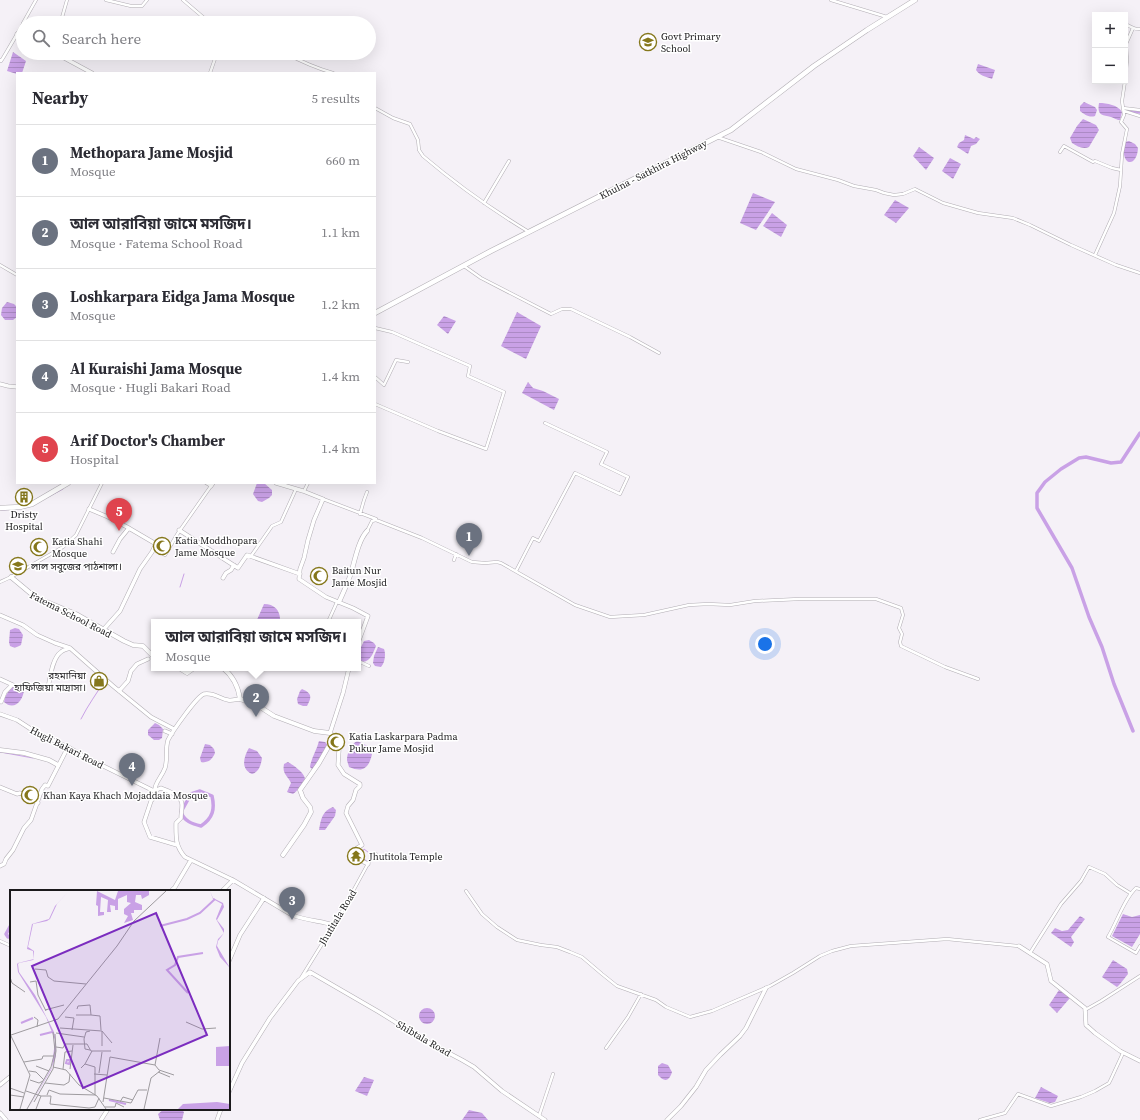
<!DOCTYPE html>
<html lang="en">
<head>
<meta charset="utf-8">
<style>
  :root { --surface:#fff; --page:#f7f7f7; --text:#2b2b33; --muted:#7c7c81; --line:#e1e1e2; --accent:#0b8043 }
  body { margin:0; font-family:"Source Serif 4","Noto Sans Bengali",serif; background:var(--page); color:var(--text) }
  .controls { position:absolute; right:12px; top:12px; display:grid; overflow:hidden; border-radius:0px; box-shadow:0 4px 16px #0002 }
  .controls button { width:36px; height:36px; display:grid; place-items:center; padding:0; border:0; border-bottom:1px solid var(--line); background:var(--surface); color:var(--text); font:20px sans-serif }
  .you { position:absolute; left:765px; top:644px; width:14px; height:14px; margin:-10px; border:3px solid #fff; border-radius:50%; background:#1a73e8; box-shadow:0 0 0 6px #1a73e833 }
  .badge { display:grid; place-items:center; width:26px; height:26px; border-radius:50%; background:var(--accent); color:#fff; font-size:13px; font-weight:700 }
  .pin { position:absolute; translate:-50% -33px; filter:drop-shadow(0 1px 2px #0008) }
  .pin::after { content:''; position:absolute; top:21px; width:14px; height:12px; background:inherit; clip-path:polygon(0 0,100% 0,50% 100%) }
  .popup { position:absolute; left:151px; top:619px; width:210px; height:52px; box-sizing:border-box; display:grid; place-content:center; border-radius:0px; background:var(--surface); filter:drop-shadow(0 1px 3px #0005); font-size:13px; white-space:nowrap; color:var(--muted) }
  .popup b { font-size:15px; color:var(--text) }
  .popup::after { content:''; position:absolute; left:50%; top:100%; margin-left:-8px; border:8px solid transparent; border-top-color:var(--surface) }
  .list { margin:0; padding:0; list-style:none }
  h2 { display:flex; justify-content:space-between; align-items:center; height:52px; margin:0; padding:0 16px; font-size:17px }
  h2 small { font-size:13px; font-weight:400; color:var(--muted) }
  .list li { display:grid; grid-template-columns:26px 1fr auto; gap:12px; align-items:center; box-sizing:border-box; height:72px; padding:0 16px; border-top:1px solid var(--line) }
  .list b { display:block; font-size:15px; white-space:nowrap }
  .list p { margin:0; font-size:13px; white-space:nowrap; color:var(--muted) }
  .list em { font-size:13px; font-style:normal; color:var(--muted) }
  .icon { flex:none; width:22px; height:22px; fill:none; stroke:currentColor; stroke-width:2; stroke-linecap:round; stroke-linejoin:round }
  .map { position:relative; flex:none; width:1140px; height:1120px; overflow:hidden }
  .search { position:absolute; background:var(--surface); box-shadow:0 4px 16px #0002; left:16px; top:16px; width:360px; height:44px; display:flex; align-items:center; gap:10px; box-sizing:border-box; padding:0 14px; border-radius:22px; color:var(--muted); font-size:15px }
  .panel { position:absolute; background:var(--surface); box-shadow:0 4px 16px #0002; left:16px; top:72px; width:360px; height:412px; border-radius:0px }
  .map>svg:first-child { display:block }
</style>
</head>
<body>
<div class="map">
<svg width="1140" height="1120" viewBox="0 0 1140 1120">
  <defs>
    <pattern id="water-rules" width="6" height="5" patternUnits="userSpaceOnUse"><rect width="6" height="5" fill="#c9a1e6"/><path d="M0 2.5h6" fill="none" stroke="#ac8ac5"/></pattern>
  </defs>
  <rect width="100%" height="100%" fill="#f5f1f7"/>
  <path fill="url(#water-rules)" d="M13 52 26 61 22 73H17V74L7 71Z
    M978 64 995 70 992 79C985 76 980 76 976 70Z
    M1084 102 1095 107 1097 110 1095 116C1089 118 1084 114 1080 111V106Z
    M1099 103C1107 103 1118 105 1122 112L1120 120C1116 120 1115 118 1111 117 1101 115 1097 115 1099 103Z
    M1083 119 1096 125 1099 130 1089 147C1083 150 1077 146 1072 143L1070 138 1077 126Z
    M965 135 974 139 976 137 980 139 976 144 971 146 968 154 957 147 959 143 964 140Z
    M1129 141 1135 144 1138 148C1137 169 1119 166 1125 142Z
    M919 147 934 158 926 170 913 156Z
    M950 158 961 164 953 179 942 171Z
    M753 193 775 202 756 230 740 223Z
    M895 200 909 208 896 223 884 215Z
    M772 213 787 225 781 237 763 226Z
    M7 302 14 304 17 307V317L13 320H5L1 315 2 308Z
    M517 312 541 326 526 359 501 346Z
    M444 316 456 321 448 334 437 325Z
    M528 382 533 388 543 391 559 399 554 410 522 393Z
    M257 483H264L272 490V495L269 498 262 502 258 501 253 494Z
    M264 604C275 604 281 611 280 622H256Z
    M15 628 19 629 23 635 21 645C16 648 14 648 10 646L9 642 10 630Z
    M369 640 374 643 376 646C373 653 371 661 363 662L359 660 358 653 364 641Z
    M378 647 384 649C386 654 385 663 381 667L375 666 373 663 374 656Z
    M14 686 21 687 24 690C23 701 14 711 4 702 5 695 9 690 14 686Z
    M302 689C312 693 312 697 307 706H303L298 704 297 699 300 691Z
    M155 723 159 725 163 729 162 738 159 740H154L148 735V730Z
    M319 741 325 742 328 745 313 770 310 767C311 758 317 750 319 741Z
    M357 741 368 746 372 754C369 768 363 773 349 767 349 766 347 761 347 760 347 753 351 744 357 741Z
    M205 744 210 745 214 749 215 753C212 760 208 763 201 762L200 758Z
    M249 748 257 751 262 758C261 765 259 772 252 774 240 769 244 756 249 748Z
    M288 762C293 765 305 773 305 779 305 782 302 784 300 787 297 790 296 792 293 794L287 792 291 783C287 775 282 774 284 764Z
    M333 807 336 810 335 816 325 830H319C321 819 322 811 333 807Z
    M1123 914 1132 917 1140 915V934L1132 947 1112 936Z
    M1080 916 1085 919 1071 937 1074 942 1071 947 1051 933 1055 928 1062 931 1068 930Z
    M1113 960 1127 969 1128 974 1120 984 1117 987 1102 977Z
    M1059 990 1070 998 1057 1013 1049 1005Z
    M419 1016a8 8 0 1 1 16 0a8 8 0 1 1-16 0Z
    M662 1063 668 1065 672 1072C669 1082 664 1082 658 1075V1066Z
    M364 1077 374 1080 367 1096 355 1091Z
    M1041 1087 1058 1096 1055 1102 1050 1103 1035 1098Z
    M164 1109H181L184 1112 182 1120H160L158 1114Z
    M469 1110 482 1113 488 1120H462Z"/>
  <g fill="none" stroke-linecap="round" stroke-linejoin="round">
    <path stroke="#c9a1e6" stroke-width="1" d="M50 496 63 489
      M1 510 17 509
      M180 587 184 574
      M81 719C88 705 97 693 105 680
      M0 752 33 758
      M368 862 361 857 364 849 373 856"/>
    <path stroke="#c9a1e6" stroke-width="3.5" d="M1131 111 1140 112
      M1133 731 1114 684 1102 647 1089 617 1072 568 1037 508V493L1045 482 1061 469 1079 458 1086 457 1111 463 1121 462 1140 433
      M200 791 212 796C215 809 213 818 201 826 192 824 184 821 181 812L191 794Z
      M11 925 6 934 8 937 11 936"/>
    <g stroke="#b2aeb4" stroke-width="3.5">
      <path id="minor" d="M106 0 131 6H142L147 0
        M183 0 210 23
        M831 0 887 17
        M23 23 36 0
        M61 23V21L67 0
        M1125 24C1130 26 1135 30 1140 29
        M267 53H269
        M285 53C300 61 316 68 333 73
        M0 60 1 61 3 58 23 24
        M210 73 217 53
        M1125 81 1127 60 1126 44 1133 28
        M375 108 393 118 410 124 418 140 419 150 423 156C456 184 491 209 529 232
        M1123 108 1140 110
        M1124 111 1140 116
        M717 137 761 152 796 169 838 180 854 186 876 190 884 193 894 195 903 194 915 189 943 203 978 213 1013 218 1030 225 1071 245 1116 265 1140 273
        M1060 152 1064 146 1093 162 1095 161 1112 168 1121 170
        M484 203 509 161
        M1095 255 1114 213 1120 186 1122 154 1127 129 1121 122 1124 115 1122 101 1125 81
        M0 265 17 275
        M464 266 481 278 551 314 562 309H571L630 337 659 353
        M375 328 392 332 470 366 468 376 504 392 486 449 438 431 375 404
        M375 377 384 385 396 360 408 362
        M304 491 308 483
        M323 499 376 519
        M360 514 364 500 367 492
        M367 531 372 521 376 520 422 538 472 562 485 563 497 562 501 563 575 605 610 617 644 615 689 605 708 604 730 605 755 601 799 599H876L901 608 903 615 899 628 902 634 900 642 901 646 945 667 978 679
        M154 548 165 555 178 533 211 486 206 483
        M251 556 272 526 281 522 296 489
        M454 560 456 554
        M516 571 533 538 539 541 575 473 620 494 628 477 601 464 607 452 545 423
        M0 582 11 577 63 547 76 535 102 483
        M328 622 337 602
        M358 661 369 666
        M1140 889 1136 888C1124 899 1117 922 1108 937L1136 953 1140 946
        M466 891 482 914 497 927 517 940 541 945 557 947 570 952 582 957 602 974 617 986 656 1000 666 1007 690 1017 712 1011 770 986 793 973 820 956 832 951 851 946 947 939 1019 946
        M0 941 11 946
        M1030 953 1061 904 1081 881 1089 867 1105 874 1117 885 1130 893
        M301 978 340 915 370 860 376 854
        M1085 1010 1101 1001 1140 976
        M606 1048 628 1017 641 994
        M539 1116 553 1074
        M980 1120 1005 1113 1018 1094 1051 1106 1081 1097 1095 1091 1109 1083 1111 1079 1123 1053"/>
    </g>
    <g stroke="#b2aeb4" stroke-width="4.5">
      <path id="tertiary" d="M17 34 23 37
        M55 53 92 73
        M0 384 8 386 17 387
        M276 483 303 491 323 499 314 520 308 540 304 558 300 569 299 579 326 597 353 608 368 616 358 643
        M211 486 213 483
        M89 509 108 517 127 527 156 544 152 552 140 569 120 611 103 630
        M179 530 238 568 247 555 300 574
        M113 552 120 539 129 528
        M223 578 226 573 231 570 234 565
        M0 615 23 625 37 635 55 643 70 648 113 686 151 717 174 729
        M0 679 13 685
        M48 688C50 679 52 658 61 652 63 650 67 649 70 648
        M119 691 128 681 131 671 137 664 148 659
        M1 702 5 692 12 685
        M0 714 17 720 37 733 68 747 85 757 154 791
        M165 731 172 734
        M330 733 343 693 349 668
        M331 743 339 750 338 765 344 774 360 784V786L356 790 353 800 348 806 346 813 362 845 351 852V856L368 864
        M0 787 17 794 20 793 38 803
        M154 791 161 788C168 791 182 795 182 805 182 810 181 813 181 818L176 823C176 836 175 846 185 857L233 880 292 915C305 920 320 921 334 925
        M177 845 150 837 144 822 151 801 155 796C153 783 161 779 165 768 168 759 165 749 168 740 172 732 197 696 204 694 214 692 220 699 228 700 232 701 237 699 240 699
        M0 866 4 864 6 859 13 850 24 828 31 820 42 789 45 785 48 786 68 747
        M171 891 175 887 191 860
        M222 891 233 880
        M1019 946 1047 964 1051 981 1085 1008 1086 1025 1095 1033 1120 1051 1140 1061
        M229 961 240 935 264 898
        M0 1085 11 1076
        M229 1092 242 1063 270 1018 298 981 310 972 379 1012 424 1040 462 1060 474 1067 502 1091 545 1120
        M0 1113 6 1120
        M101 1120 108 1109
        M217 1120 221 1109
        M667 1120 681 1106 696 1087 706 1070 720 1055 740 1036 746 1028 766 988"/>
    </g>
    <g stroke="#b2aeb4" stroke-width="5">
      <path id="secondary" d="M11 577 35 597 76 614 124 641 133 645 143 646 154 657
        M339 602C343 593 348 583 351 573 355 560 358 541 367 531
        M179 668 187 673 194 668
        M223 668C233 676 238 685 240 699L257 705 274 716 314 731 330 733 334 737 319 763 300 790 303 798 310 807 311 812 304 825 283 855
        M0 750 24 753 49 760 58 765"/>
    </g>
    <g stroke="#b2aeb4" stroke-width="5.5">
      <path id="trunk" d="M375 313 491 251 731 130 814 66 867 30 915 0
        M0 508 20 507 32 504 68 483"/>
    </g>
    <use href="#minor" stroke="#fff" stroke-width="2.5"/>
    <use href="#tertiary" stroke="#fff" stroke-width="3.5"/>
    <use href="#secondary" stroke="#fff" stroke-width="4"/>
    <use href="#trunk" stroke="#fff" stroke-width="4.5"/>
  </g>
  <defs>
    <g id="school-ring" transform="scale(0.9)"><circle r="9.5" fill="#fff" stroke="#85771b" stroke-width="1.5"/><path d="M0-5L7-2L0 1L-7-2ZM-4 1L0 2.5L4 1V4Q0 6-4 4Z" fill="#85771b"/></g>
    <g id="building-ring" transform="scale(0.9)"><circle r="9.5" fill="#fff" stroke="#85771b" stroke-width="1.5"/><path d="M-4-6H4V6H1V3H-1V6H-4ZM-2.5-4.3h1.7v1.8h-1.7ZM.8-4.3h1.7v1.8H.8ZM-2.5-1h1.7V.8h-1.7ZM.8-1h1.7V.8H.8Z" fill="#85771b"/></g>
    <g id="mosque-ring" transform="scale(0.9)"><circle r="9.5" fill="#fff" stroke="#85771b" stroke-width="1.5"/><path d="M3.5-4.9A6 6 0 1 0 3.5 4.9A5 5 0 1 1 3.5-4.9Z" fill="#85771b"/></g>
    <g id="shop-ring" transform="scale(0.9)"><circle r="9.5" fill="#fff" stroke="#85771b" stroke-width="1.5"/><path d="M-5-2.5h2.3a2.7 3.5 0 0 1 5.4 0H5L5.5 6h-11ZM-1.5-2.5h3a1.5 2.3 0 0 0-3 0Z" fill="#85771b"/></g>
    <g id="temple-ring" transform="scale(0.9)"><circle r="9.5" fill="#fff" stroke="#85771b" stroke-width="1.5"/><path d="M0-6L5-2H3V0L6.5 2.5H4V6H1.5V3h-3V6H-4V2.5H-6.5L-3 0V-2H-5Z" fill="#85771b"/></g>
  </defs>
  <g fill-rule="evenodd">
    <use href="#school-ring" x="648" y="42"/>
    <use href="#building-ring" x="24" y="497"/>
    <use href="#mosque-ring" x="162" y="546"/>
    <use href="#mosque-ring" x="39" y="547"/>
    <use href="#school-ring" x="18" y="566"/>
    <use href="#mosque-ring" x="319" y="576"/>
    <use href="#shop-ring" x="99" y="681"/>
    <use href="#mosque-ring" x="336" y="742"/>
    <use href="#mosque-ring" x="30" y="795"/>
    <use href="#temple-ring" x="356" y="856"/>
  </g>
  <g text-anchor="middle" stroke-width="3" stroke-linejoin="round" paint-order="stroke">
    <g font-size="10" fill="#1b1a1c" stroke="#fff" text-anchor="start">
      <text x="661" y="40">Govt Primary<tspan x="661" dy="12">School</tspan></text>
      <text x="24" y="518" text-anchor="middle">Dristy<tspan x="24" dy="12">Hospital</tspan></text>
      <text x="175" y="544">Katia Moddhopara<tspan x="175" dy="12">Jame Mosque</tspan></text>
      <text x="52" y="545">Katia Shahi<tspan x="52" dy="12">Mosque</tspan></text>
      <text x="31" y="570">লাল সবুজের পাঠশালা।</text>
      <text x="332" y="574">Baitun Nur<tspan x="332" dy="12">Jame Mosjid</tspan></text>
      <text x="86" y="679" text-anchor="end">রহমানিয়া<tspan x="86" dy="12">হাফিজিয়া মাদ্রাসা।</tspan></text>
      <text x="349" y="740">Katia Laskarpara Padma<tspan x="349" dy="12">Pukur Jame Mosjid</tspan></text>
      <text x="43" y="799">Khan Kaya Khach Mojaddaia Mosque</text>
      <text x="369" y="860">Jhutitola Temple</text>
    </g>
    <g font-size="10" fill="#1b1a1c" stroke="#fff">
      <text transform="translate(653 169) rotate(-27)" y="4">Khulna - Satkhira Highway</text>
      <text transform="translate(71 614) rotate(27)" y="4">Fatema School Road</text>
      <text transform="translate(67 747) rotate(27)" y="4">Hugli Bakari Road</text>
      <text transform="translate(337 917) rotate(-59)" y="4">Jhutitala Road</text>
      <text transform="translate(424 1038) rotate(30)" y="4">Shibtala Road</text>
    </g>
  </g>
  <g transform="translate(10 890)">
    <rect width="220" height="220" fill="#f5f1f7"/>
    <path d="M59 1 47 14 40 29 37 31 23 34 18 57 24 61V69L23 70 9 73 8 74 9 82 25 105 40 134 44 142 46 151V166L41 180 18 219 42 177 45 150 36 127 8 82 7 74 8 73 24 69 23 61 17 59 22 34 39 29 45 16ZM87 1 105 10 108 1H120V3V1H139V5L132 9 131 5H126L125 12 132 15V20H124V23H121L123 30 114 33 118 26 114 24V19L121 13 117 12V5L108 9V20H105V16L100 15 101 22H97L98 10 91 7 90 22H94V25L88 26V16L86 15ZM200 1 203 8 213 13 214 17 207 30 214 39V43L208 51 207 56 220 78 210 67 206 57 208 49 214 43 206 29 212 14 203 9ZM220 156V176H206V157ZM207 212 220 214V219H168L173 214Z" fill="#c9a1e6"/>
    <path fill="none" stroke="#c9a1e6" stroke-width="2" d="M150 36 177 29 190 23 205 9M178 103 157 80 165 75 168 67 193 63M11 133 23 128M30 145 42 142M57 170H60L59 174 56 173ZM99 210 116 214"/>
    <path fill="none" stroke="#9e9b9f" stroke-width="1" d="M25 79 36 80 38 87 44 91 76 94M0 87 2 93 15 102M20 92 26 91 28 105 36 121M67 119 68 116 80 115 81 125 90 126 91 140M35 120 54 115M66 125H81M24 127 28 130 27 137M55 127 64 128 62 140M176 132 192 139 206 138M50 138 92 141V156M92 141 102 153M46 143 74 147M0 144 20 185 10 219M1 145 48 129 107 56 124 31 156 1M150 148 145 175 149 180 164 185M46 157 53 158 55 154H77L81 161H101M80 160 75 159 74 149 76 142 80 141M14 172 32 169 33 166H44M75 174 82 161M26 176 39 181M43 177 56 180 69 195 87 206 96 219M71 178 75 174 85 177V204M53 179 55 162 62 161M60 179 63 155M19 181 26 182 34 190M148 182 160 187M89 183 92 162M84 184 97 185M20 190 29 193 33 191M35 193 54 195 59 192 60 184M0 198 14 203M16 201 31 206 26 219M0 205 14 207M37 205 39 200 50 204 86 205M31 206H41L40 214 79 218 85 217 89 208M94 208 121 213 128 200H137M24 212 43 179 46 161 45 144M93 212 100 167 145 175M110 212 113 207 123 210M95 217H105L106 213 114 217M17 219 41 177 45 161 43 142M134 219 141 188 150 181"/>
    <path fill="#7b2cbf" fill-opacity="0.15" stroke="#7b2cbf" stroke-width="2" d="M146 23 197 145 73 198 22 76Z"/>
    <rect width="220" height="220" fill="none" stroke="#1b1a1c" stroke-width="2"/>
  </g>
</svg>
<div class="controls">
<button>+</button>
<button>−</button>
</div>
<div class="you"></div>
<div class="pin badge" style="left:469px;top:556px;background:#6b7280">1</div>
<div class="pin badge" style="left:256px;top:717px;background:#6b7280">2</div>
<div class="popup"><b>আল আরাবিয়া জামে মসজিদ।</b>Mosque</div>
<div class="pin badge" style="left:292px;top:920px;background:#6b7280">3</div>
<div class="pin badge" style="left:132px;top:786px;background:#6b7280">4</div>
<div class="pin badge" style="left:119px;top:531px;background:#e0444e">5</div>
<div class="search"><svg class="icon" aria-label="search" viewBox="0 0 24 24"><circle cx="10" cy="10" r="6"/><path d="M15 15l6 6"/></svg>Search here</div>
<section class="panel">
<h2>Nearby<small>5 results</small></h2>
<ul class="list">
<li><span class="badge" style="background:#6b7280">1</span><div><b>Methopara Jame Mosjid</b><p>Mosque</p></div><em>660 m</em></li>
<li><span class="badge" style="background:#6b7280">2</span><div><b>আল আরাবিয়া জামে মসজিদ।</b><p>Mosque · Fatema School Road</p></div><em>1.1 km</em></li>
<li><span class="badge" style="background:#6b7280">3</span><div><b>Loshkarpara Eidga Jama Mosque</b><p>Mosque</p></div><em>1.2 km</em></li>
<li><span class="badge" style="background:#6b7280">4</span><div><b>Al Kuraishi Jama Mosque</b><p>Mosque · Hugli Bakari Road</p></div><em>1.4 km</em></li>
<li><span class="badge" style="background:#e0444e">5</span><div><b>Arif Doctor's Chamber</b><p>Hospital</p></div><em>1.4 km</em></li>
</ul>
</section>
</div>
</body>
</html>
